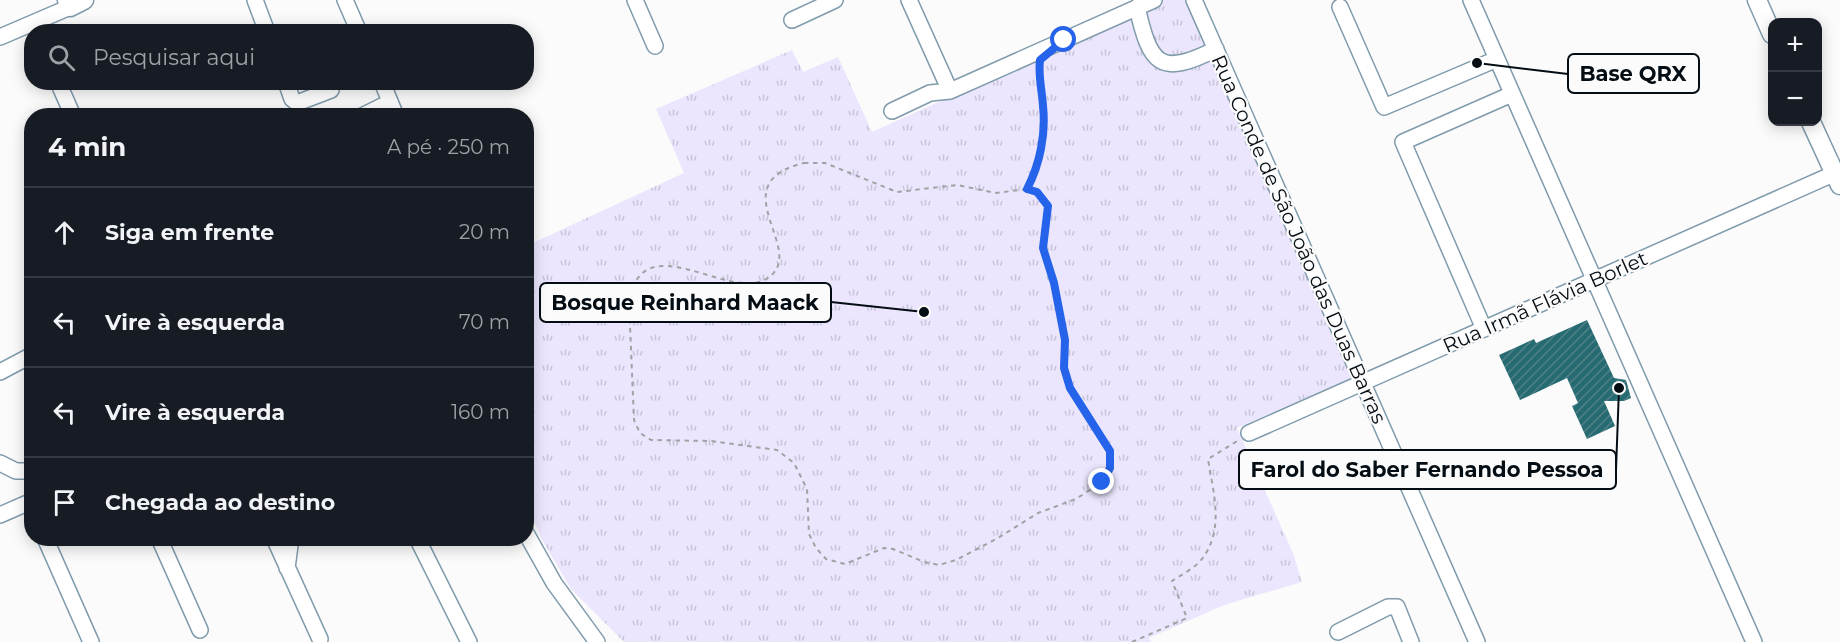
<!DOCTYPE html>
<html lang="pt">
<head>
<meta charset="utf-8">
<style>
  :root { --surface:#171b24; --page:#20242c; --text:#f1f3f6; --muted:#9ea1a6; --line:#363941 }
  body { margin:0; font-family:Montserrat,sans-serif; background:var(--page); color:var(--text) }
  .controls { position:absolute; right:18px; top:18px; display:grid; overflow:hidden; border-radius:12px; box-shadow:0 3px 15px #0003 }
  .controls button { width:54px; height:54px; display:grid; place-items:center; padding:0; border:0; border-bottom:2px solid var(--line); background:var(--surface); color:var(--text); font:30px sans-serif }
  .stop { position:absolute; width:18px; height:18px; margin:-14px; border:4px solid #2563eb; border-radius:50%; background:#fff }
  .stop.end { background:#2563eb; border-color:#fff; box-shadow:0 2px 6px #0008 }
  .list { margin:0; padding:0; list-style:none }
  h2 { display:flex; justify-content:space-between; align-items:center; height:78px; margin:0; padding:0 24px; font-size:26px }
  h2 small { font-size:20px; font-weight:400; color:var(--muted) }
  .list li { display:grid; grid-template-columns:39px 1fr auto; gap:18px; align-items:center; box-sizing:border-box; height:90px; padding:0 24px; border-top:2px solid var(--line) }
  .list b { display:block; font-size:22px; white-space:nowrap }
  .list em { font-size:20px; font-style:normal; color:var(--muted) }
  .icon { flex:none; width:33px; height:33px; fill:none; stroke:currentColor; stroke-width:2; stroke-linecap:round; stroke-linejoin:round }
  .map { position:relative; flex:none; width:1840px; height:642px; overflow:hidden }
  .search { position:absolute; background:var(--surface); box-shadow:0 3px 15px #0003; left:24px; top:24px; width:510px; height:66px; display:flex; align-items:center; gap:15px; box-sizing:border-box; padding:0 21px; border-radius:24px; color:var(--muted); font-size:22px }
  .panel { position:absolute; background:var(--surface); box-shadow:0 3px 15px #0003; left:24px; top:108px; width:510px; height:438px; border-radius:24px }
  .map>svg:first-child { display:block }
</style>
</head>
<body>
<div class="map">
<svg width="1840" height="642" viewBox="0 0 1840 642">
  <defs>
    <pattern id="park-tufts" width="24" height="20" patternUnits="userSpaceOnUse" patternTransform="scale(1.5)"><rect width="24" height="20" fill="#ebe6fd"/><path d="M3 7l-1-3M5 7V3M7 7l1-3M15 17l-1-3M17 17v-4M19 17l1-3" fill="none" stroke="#c8c4d8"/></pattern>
    <pattern id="building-hatch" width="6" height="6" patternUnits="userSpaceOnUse" patternTransform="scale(1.5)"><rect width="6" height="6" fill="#266a72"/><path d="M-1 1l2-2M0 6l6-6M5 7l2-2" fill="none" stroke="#518187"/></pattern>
  </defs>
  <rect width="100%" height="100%" fill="#fbfbfb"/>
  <path fill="url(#park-tufts)" d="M1164 0H1186L1351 378 1237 428 1293 553 1302 582 1224 605 1149 638 1151 642H624L571 589 541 538 527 503 526 246 684 173 656 109 792 50 803 72 838 57 872 132Z"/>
  <path fill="url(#building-hatch)" d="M1587 320 1614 378 1626 380 1631 398 1624 401H1604L1615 426 1587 439 1572 406 1578 403 1567 378 1520 400 1499 355 1534 339 1536 343Z"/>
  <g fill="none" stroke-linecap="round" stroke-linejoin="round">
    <g stroke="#7f9bac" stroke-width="18">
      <path id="minor" d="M255 0 267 32
        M345 0 359 32
        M635 0 655 46
        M909 0 950 91
        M1194 0 1477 642
        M1471 0 1754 642
        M1137 7C1150 64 1159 78 1216 49
        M1340 7 1384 107 1497 59
        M792 20 835 0
        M0 37 70 7
        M58 82 73 116
        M286 82 292 99 297 103 331 90
        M382 82 396 116
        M892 111 930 93 950 91 1154 0
        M362 116 390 102
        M1484 329 1403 142 1512 94
        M0 372 32 355
        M1249 433 1840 171
        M0 463 16 471H32
        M0 515 32 501
        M526 533 554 583 597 642
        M45 538 91 642
        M159 538 200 630
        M274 538 320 639
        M417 538 469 642
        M287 568 291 538
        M1338 632 1388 607H1397L1411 642"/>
    </g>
    <g stroke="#7f9bac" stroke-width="21">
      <path id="major" d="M67 0 70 7 84 0
        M1757 0 1772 34
        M1811 122 1840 185"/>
    </g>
    <path stroke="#9fa3a5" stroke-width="2" stroke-dasharray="4.5 4.5" stroke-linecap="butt" d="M804 163H825L897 192 957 185 996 193 1027 189 1037 192 1048 206 1043 248 1055 283 1065 340 1064 368 1070 388 1110 451 1111 468 1102 482 1076 499 1038 513 998 538 956 560 939 565 924 562 893 549 884 548 845 564 826 559 816 548 809 534 807 489 794 463 777 450 711 441 651 440 640 433 634 420 629 302C642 223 728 302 766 279 812 253 717 184 804 163Z
      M1027 189C1040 164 1045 135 1043 107 1042 93 1037 80 1039 66
      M1132 642 1187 618 1172 581C1181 575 1195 568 1202 559 1225 529 1213 492 1208 459L1239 440"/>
    <use href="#minor" stroke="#fff" stroke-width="15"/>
    <use href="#major" stroke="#fff" stroke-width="18"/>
  </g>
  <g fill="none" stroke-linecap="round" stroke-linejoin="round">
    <path stroke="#2563eb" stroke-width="8" d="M1064 40 1040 60C1038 76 1042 90 1043 106 1046 134 1040 164 1027 189L1037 192 1048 206 1043 248 1054 283 1065 340 1064 368 1070 388 1110 451V468L1102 482"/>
  </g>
  <g text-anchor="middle" stroke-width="4.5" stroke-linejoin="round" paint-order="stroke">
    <g font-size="20" fill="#040d14" stroke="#fbfbfb">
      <text transform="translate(1299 239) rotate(66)" y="7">Rua Conde de São João das Duas Barras</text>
      <text transform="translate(1545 302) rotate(-24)" y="7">Rua Irmã Flávia Borlet</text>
    </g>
  </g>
  <path fill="none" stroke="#040d14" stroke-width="2" d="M1477 63L1568 74M924 312L831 302M1619 388L1616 470"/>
  <g fill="#040d14" stroke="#fbfbfb" stroke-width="2">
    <circle cx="1477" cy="63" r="6"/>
    <circle cx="924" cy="312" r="6"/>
    <circle cx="1619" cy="388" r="6"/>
  </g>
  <g fill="#fbfbfb" stroke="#040d14" stroke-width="2">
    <rect x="1568" y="54" width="131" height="39" rx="6"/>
    <rect x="540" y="283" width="291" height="39" rx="6"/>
    <rect x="1239" y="450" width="377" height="39" rx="6"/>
  </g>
  <g font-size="21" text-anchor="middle" font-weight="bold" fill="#040d14">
    <text x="1633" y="81">Base QRX</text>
    <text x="685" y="310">Bosque Reinhard Maack</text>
    <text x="1427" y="477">Farol do Saber Fernando Pessoa</text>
  </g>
</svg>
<div class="controls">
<button>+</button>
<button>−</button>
</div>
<div class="stop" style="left:1064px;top:40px"></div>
<div class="stop end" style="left:1102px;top:482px"></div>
<div class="search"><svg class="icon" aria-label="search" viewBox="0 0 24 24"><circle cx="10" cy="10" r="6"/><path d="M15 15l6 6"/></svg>Pesquisar aqui</div>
<section class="panel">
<h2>4 min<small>A pé · 250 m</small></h2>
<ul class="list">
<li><svg class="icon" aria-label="ahead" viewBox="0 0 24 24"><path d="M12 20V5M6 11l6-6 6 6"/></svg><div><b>Siga em frente</b></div><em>20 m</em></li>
<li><svg class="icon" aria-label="left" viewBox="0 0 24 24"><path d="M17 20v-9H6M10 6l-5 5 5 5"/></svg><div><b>Vire à esquerda</b></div><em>70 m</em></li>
<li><svg class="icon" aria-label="left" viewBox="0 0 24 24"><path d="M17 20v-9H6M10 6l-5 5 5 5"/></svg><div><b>Vire à esquerda</b></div><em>160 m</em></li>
<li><svg class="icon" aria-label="arrive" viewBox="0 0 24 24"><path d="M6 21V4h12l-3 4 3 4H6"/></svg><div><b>Chegada ao destino</b></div></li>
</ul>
</section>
</div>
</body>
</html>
